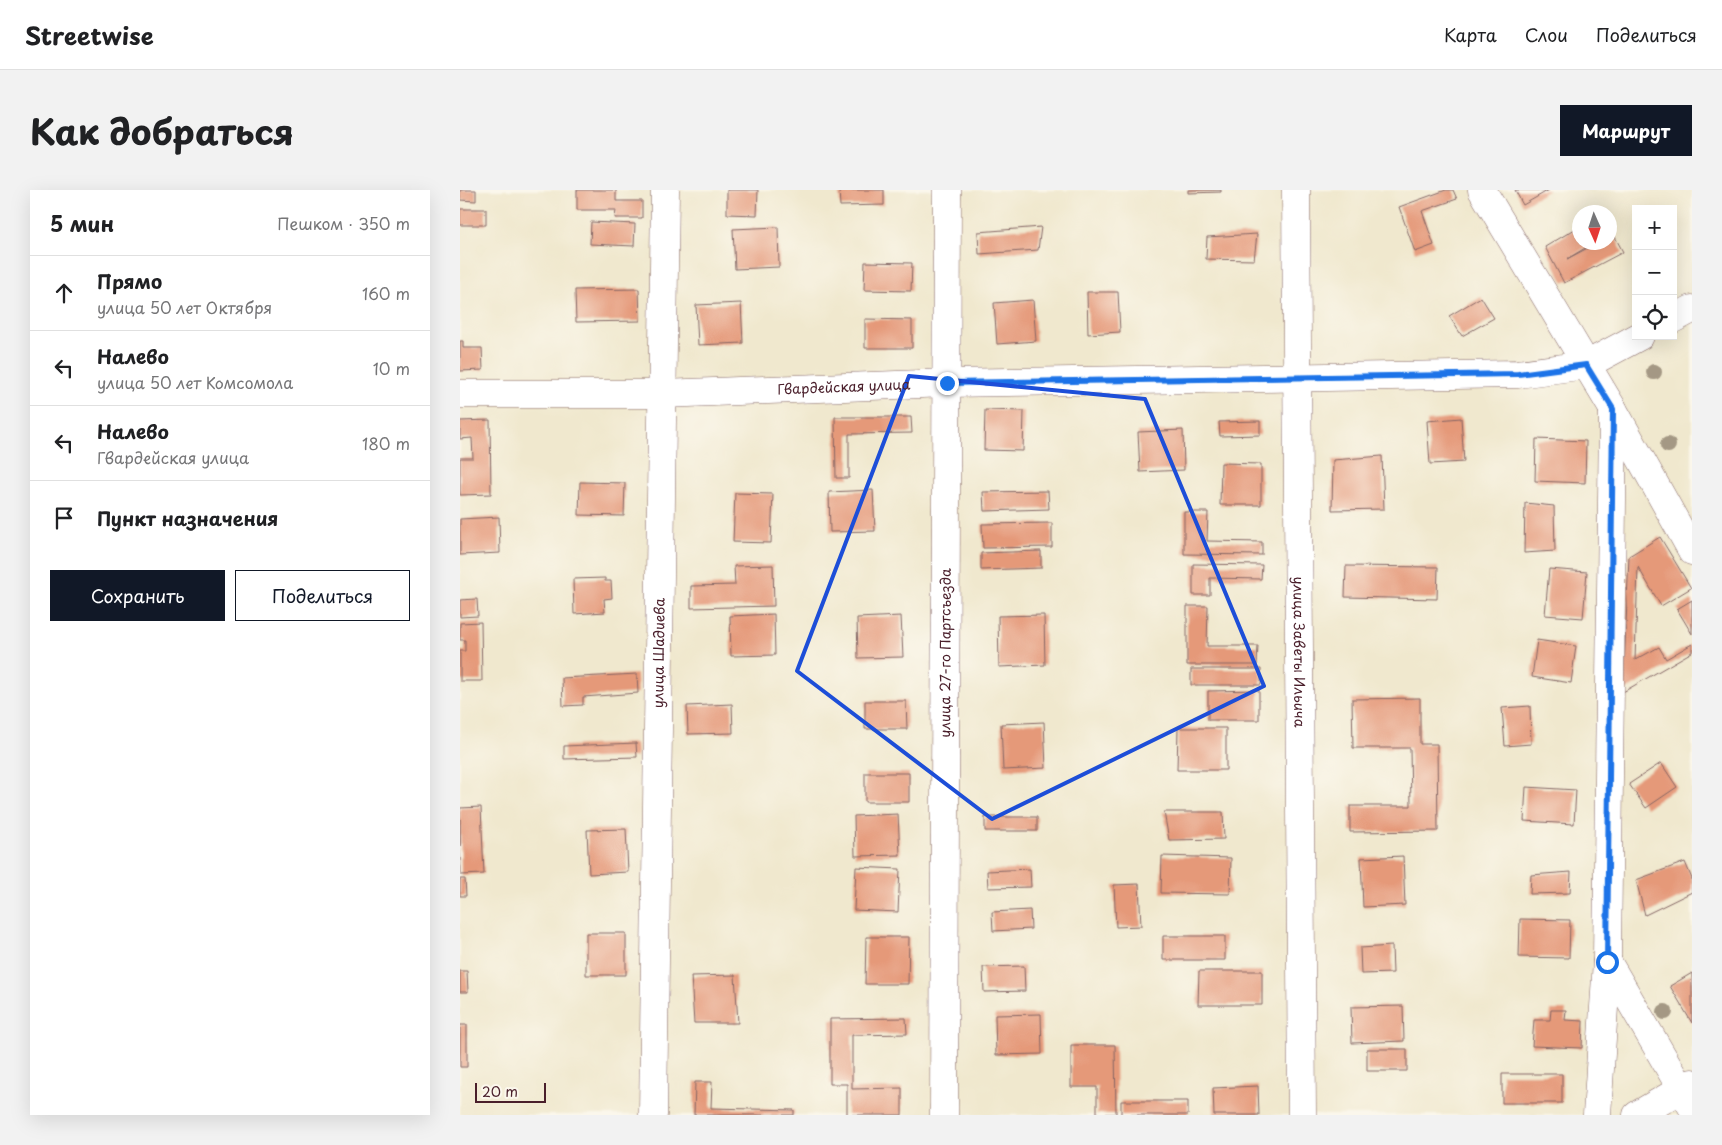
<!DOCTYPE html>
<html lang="ru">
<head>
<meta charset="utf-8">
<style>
  :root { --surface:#fff; --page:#f2f2f2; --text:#202124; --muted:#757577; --line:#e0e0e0; --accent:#111827 }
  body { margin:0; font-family:"Playpen Sans",sans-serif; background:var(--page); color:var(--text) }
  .controls { position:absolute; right:15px; top:15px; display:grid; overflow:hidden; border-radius:0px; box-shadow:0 5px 20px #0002 }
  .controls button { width:45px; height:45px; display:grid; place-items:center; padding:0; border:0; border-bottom:1px solid var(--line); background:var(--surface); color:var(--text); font:25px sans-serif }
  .compass { position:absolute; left:1112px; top:15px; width:45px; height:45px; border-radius:50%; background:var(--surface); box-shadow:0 5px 20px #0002; rotate:177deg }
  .scale { position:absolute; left:15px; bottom:12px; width:71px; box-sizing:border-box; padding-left:5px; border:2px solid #4a1f2b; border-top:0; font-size:14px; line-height:18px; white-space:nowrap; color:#4a1f2b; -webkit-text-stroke:4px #fbf7ec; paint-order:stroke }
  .stop { position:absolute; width:15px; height:15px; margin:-11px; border:4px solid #1a73e8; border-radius:50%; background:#fff }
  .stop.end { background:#1a73e8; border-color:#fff; box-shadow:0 1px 5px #0008 }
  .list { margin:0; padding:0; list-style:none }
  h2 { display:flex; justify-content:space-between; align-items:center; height:65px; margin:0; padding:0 20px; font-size:21px }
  h2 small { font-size:16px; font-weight:400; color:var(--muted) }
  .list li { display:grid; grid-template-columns:32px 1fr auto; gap:15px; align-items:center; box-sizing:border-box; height:75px; padding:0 20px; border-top:1px solid var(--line) }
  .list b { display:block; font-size:19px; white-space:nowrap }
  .list p { margin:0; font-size:16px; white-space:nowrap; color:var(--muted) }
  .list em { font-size:16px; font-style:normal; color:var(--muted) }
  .actions { display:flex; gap:10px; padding:15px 20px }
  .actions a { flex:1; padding:11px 0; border:1px solid var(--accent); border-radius:0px; text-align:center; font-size:18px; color:var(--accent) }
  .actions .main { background:var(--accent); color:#fff }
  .icon { flex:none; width:28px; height:28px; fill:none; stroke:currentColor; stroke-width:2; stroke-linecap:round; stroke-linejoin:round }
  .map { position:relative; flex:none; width:1232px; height:925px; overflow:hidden; border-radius:0px }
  header { display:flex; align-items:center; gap:30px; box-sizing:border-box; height:70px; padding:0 25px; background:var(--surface); border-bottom:1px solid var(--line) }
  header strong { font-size:24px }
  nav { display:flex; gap:28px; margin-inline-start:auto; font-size:18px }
  .intro { display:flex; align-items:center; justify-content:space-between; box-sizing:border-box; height:120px; padding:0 30px }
  h1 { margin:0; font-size:35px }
  .button { padding:12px 22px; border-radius:0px; background:var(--accent); color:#fff; font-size:18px; font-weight:700 }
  main { display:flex; gap:30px; padding:0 30px }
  aside { flex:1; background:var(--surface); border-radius:0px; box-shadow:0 5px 20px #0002 }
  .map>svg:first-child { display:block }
</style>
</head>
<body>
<header>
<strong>Streetwise</strong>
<nav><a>Карта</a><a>Слои</a><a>Поделиться</a></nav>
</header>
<div class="intro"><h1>Как добраться</h1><a class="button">Маршрут</a></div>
<main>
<aside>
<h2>5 мин<small>Пешком · 350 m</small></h2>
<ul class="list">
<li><svg class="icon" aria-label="ahead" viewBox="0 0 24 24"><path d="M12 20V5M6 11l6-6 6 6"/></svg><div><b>Прямо</b><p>улица 50 лет Октября</p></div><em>160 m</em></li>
<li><svg class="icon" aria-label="left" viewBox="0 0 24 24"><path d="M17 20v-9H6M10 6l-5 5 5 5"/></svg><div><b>Налево</b><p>улица 50 лет Комсомола</p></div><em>10 m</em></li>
<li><svg class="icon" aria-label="left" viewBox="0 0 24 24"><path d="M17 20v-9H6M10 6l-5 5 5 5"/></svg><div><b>Налево</b><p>Гвардейская улица</p></div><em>180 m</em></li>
<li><svg class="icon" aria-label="arrive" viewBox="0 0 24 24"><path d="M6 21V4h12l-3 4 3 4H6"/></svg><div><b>Пункт назначения</b></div></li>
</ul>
<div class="actions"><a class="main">Сохранить</a><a>Поделиться</a></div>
</aside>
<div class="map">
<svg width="1232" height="925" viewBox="0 0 1232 925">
  <rect width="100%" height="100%" fill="#fbf7ec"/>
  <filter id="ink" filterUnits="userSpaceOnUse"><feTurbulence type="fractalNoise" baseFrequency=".02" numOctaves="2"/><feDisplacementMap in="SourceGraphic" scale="10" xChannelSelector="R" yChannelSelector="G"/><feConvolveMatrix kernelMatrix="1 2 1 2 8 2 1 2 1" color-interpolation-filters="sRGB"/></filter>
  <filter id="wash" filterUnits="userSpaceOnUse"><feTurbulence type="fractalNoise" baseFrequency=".0096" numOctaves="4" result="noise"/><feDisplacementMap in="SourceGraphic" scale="20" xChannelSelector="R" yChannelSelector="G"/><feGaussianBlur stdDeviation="1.12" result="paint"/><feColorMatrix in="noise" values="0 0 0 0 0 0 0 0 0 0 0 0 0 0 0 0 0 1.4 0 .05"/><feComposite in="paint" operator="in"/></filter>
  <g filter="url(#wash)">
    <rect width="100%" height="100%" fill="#f0e8ce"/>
    <g id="blocks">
      <path fill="#e59979" d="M0 0H16V11L0 10Z
        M117 0H156V11H182V28H155L156 20H117Z
        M267 0H298L297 25 267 24Z
        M379 0H424V15L380 16Z
        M728 0H761V2L728 3Z
        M986 0H993L997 9 962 21 974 55 955 62 939 17Z
        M1055 0H1089L1063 15Z
        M0 19H26V35H0Z
        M131 32 175 34 174 56 130 54Z
        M1120 36V52H1135L1107 69 1139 52H1150V47L1154 45 1163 62 1104 93 1085 57Z
        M318 37 319 77 275 79 273 39Z
        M581 37 578 60 519 64 518 42Z
        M797 44 794 70 746 69 747 47Z
        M405 72 452 73 451 101 404 100Z
        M179 99 180 131 116 132 115 100Z
        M627 102H658L660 142 628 144Z
        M1021 107 1034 128 1002 146 989 126Z
        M573 110 576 151 537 154 534 113Z
        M281 113 283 153 238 155 236 115Z
        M405 129 452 130V158H405Z
        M0 151H3V158H22L23 180 0 181Z
        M525 220 564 221 563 261 524 260Z
        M375 227H451L452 243 389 244V288H376Z
        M1001 228 1004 272 970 274 967 231Z
        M30 230 31 304 0 305V268H13L12 248 0 249V231Z
        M800 231V245L760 246 759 232Z
        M723 240 724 280 680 282 678 242Z
        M1076 249 1126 251 1125 293 1075 291Z
        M922 266 924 319 872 320 873 270Z
        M761 273 801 274V315H760Z
        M120 292 165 293 164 326 119 325Z
        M413 300 415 341 370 342 369 302Z
        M588 301 589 319 524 321 523 302Z
        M275 303 313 304 311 353 273 352Z
        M1065 313 1094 316 1095 361 1064 363Z
        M724 322H748L747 351 802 352V365L724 364Z
        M39 327 40 363 0 365V329Z
        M592 333V357L523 358 522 334Z
        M1200 347 1231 398 1201 416 1178 377 1175 470 1199 457 1206 469 1232 454V462L1163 502 1169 366Z
        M581 361V378L521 380V363Z
        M733 374 802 375 801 389 750 388V405H733Z
        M313 375 314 416 231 418V396L275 395 274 376Z
        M886 376 978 377 977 409 885 407Z
        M1089 379 1127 382 1123 428 1085 425Z
        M145 388V391H151L152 408 144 409 145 422 114 424 113 389Z
        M17 409 18 426 0 427V410Z
        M1232 410V444L1217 419Z
        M727 416H748L747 456H798L797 475H727Z
        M314 424 315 465 271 466 270 426Z
        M584 425 585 475 539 477 538 426Z
        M441 426 443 467 398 468 397 428Z
        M21 432 22 491H0V461H5V450H0V433Z
        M1077 450 1116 456 1111 493 1072 487Z
        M731 479H801V495H731Z
        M177 484 178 503 123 507V515L103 516 102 488Z
        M799 500V530H748V501Z
        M960 508V554H977L978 641 890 642V616H951L950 558H893L892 509Z
        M405 511H446L447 539H405Z
        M272 514 273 543 228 544 227 516Z
        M1070 516 1071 554 1045 556 1042 518Z
        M584 532 586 578 543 580 541 534Z
        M718 538H766V580H717Z
        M176 553 177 567 104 569V556Z
        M1201 573 1217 597 1186 618 1169 594Z
        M405 583H449V612H405Z
        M1066 597 1116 600 1114 634 1064 631Z
        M21 617 24 684 1 685 0 618Z
        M704 622H763L764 649 709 650Z
        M438 624 440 665 395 666 394 626Z
        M525 627H577V641H525Z
        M166 639 168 682 129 684 127 640Z
        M702 666 771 668 770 704 701 703Z
        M943 666 945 715 903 717 901 668Z
        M1225 672 1232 689V702L1185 725 1176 690Z
        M396 677 440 679 438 722 394 720Z
        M570 679 571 697 528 698 527 681Z
        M1111 682 1110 703 1070 704 1071 685Z
        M0 689H5L6 706H0Z
        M679 694 681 736 656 737 654 695Z
        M570 720 571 739 533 741 532 722Z
        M1060 729 1110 730 1109 768 1059 767Z
        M126 743H166V785H126Z
        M703 746H765V770H703Z
        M406 747H449L448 794H405Z
        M932 756 933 783 901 784 900 758Z
        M564 776 565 801 524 802 523 777Z
        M0 781H7L8 802H0Z
        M739 781H802V815H738Z
        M1232 783V833L1210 796Z
        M275 785 278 833H234L231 786Z
        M943 816 944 851 892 853 891 817Z
        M1091 820H1106L1105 830 1123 831 1122 858 1072 856 1074 830H1090Z
        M581 824 582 864 536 865 535 825Z
        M446 828 447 844 392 845V899L442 898V925H387V894H370V829Z
        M0 835H7V877H0Z
        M611 855H655L656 924H637V897H611Z
        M907 859H947V881H907Z
        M1042 884H1102V913H1042Z
        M235 892H252L251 918 334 920V925H234Z
        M798 896 799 925H754L753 898Z
        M661 911H728V925H661Z"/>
    </g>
  </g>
  <g filter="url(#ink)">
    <use href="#blocks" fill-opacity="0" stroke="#846564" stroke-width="1"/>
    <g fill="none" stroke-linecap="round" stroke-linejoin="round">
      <g stroke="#846564" stroke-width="29">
        <g id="minor">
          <path id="s1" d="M836 0 842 925"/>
          <path d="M1022 0 1153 219 1232 361"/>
          <path d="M1213 129 1232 119"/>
          <path id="s2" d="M0 204H203L487 193 1058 184 1126 175 1180 146"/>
          <path d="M1147 771 1232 917"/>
          <path id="s3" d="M193 925 205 0"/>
          <path id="s4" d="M484 925 487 0"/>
          <path d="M1137 925 1147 771 1153 219"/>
          <path d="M1177 925 1232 893"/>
        </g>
      </g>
      <use href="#minor" stroke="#fff" stroke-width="28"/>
    </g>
    <g fill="#a49884">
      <circle cx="1194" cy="182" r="8"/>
      <circle cx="1208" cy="255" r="8"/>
      <circle cx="1205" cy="822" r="8"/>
    </g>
  </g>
  <g fill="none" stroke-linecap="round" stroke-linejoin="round" filter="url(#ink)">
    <path stroke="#1a73e8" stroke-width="6" d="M487 193 1058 184 1126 175 1153 219 1147 772"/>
  </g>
  <path fill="none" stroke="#1d4ed8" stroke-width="4" stroke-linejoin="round" d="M449 186 685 209 804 496 532 629 337 481Z"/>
  <g text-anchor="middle" stroke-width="4.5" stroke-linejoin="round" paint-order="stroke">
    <g font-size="14" fill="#4a1f2b" stroke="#fbf7ec">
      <text dy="5" stroke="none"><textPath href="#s2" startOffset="384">Гвардейская улица</textPath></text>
      <text dy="5" stroke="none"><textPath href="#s1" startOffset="462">улица Заветы Ильича</textPath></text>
      <text dy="5" stroke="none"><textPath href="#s3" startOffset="462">улица Шадиева</textPath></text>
      <text dy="5" stroke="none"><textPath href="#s4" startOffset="462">улица 27-го Партсъезда</textPath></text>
    </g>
  </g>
</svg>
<div class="controls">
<button>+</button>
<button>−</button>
<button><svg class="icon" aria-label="locate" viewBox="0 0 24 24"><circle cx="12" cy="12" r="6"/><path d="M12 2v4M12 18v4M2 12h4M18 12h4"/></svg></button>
</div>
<svg class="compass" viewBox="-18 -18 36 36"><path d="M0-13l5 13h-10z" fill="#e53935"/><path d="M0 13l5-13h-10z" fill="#757577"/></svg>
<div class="scale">20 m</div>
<div class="stop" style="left:1147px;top:772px"></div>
<div class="stop end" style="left:487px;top:193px"></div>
</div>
</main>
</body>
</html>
